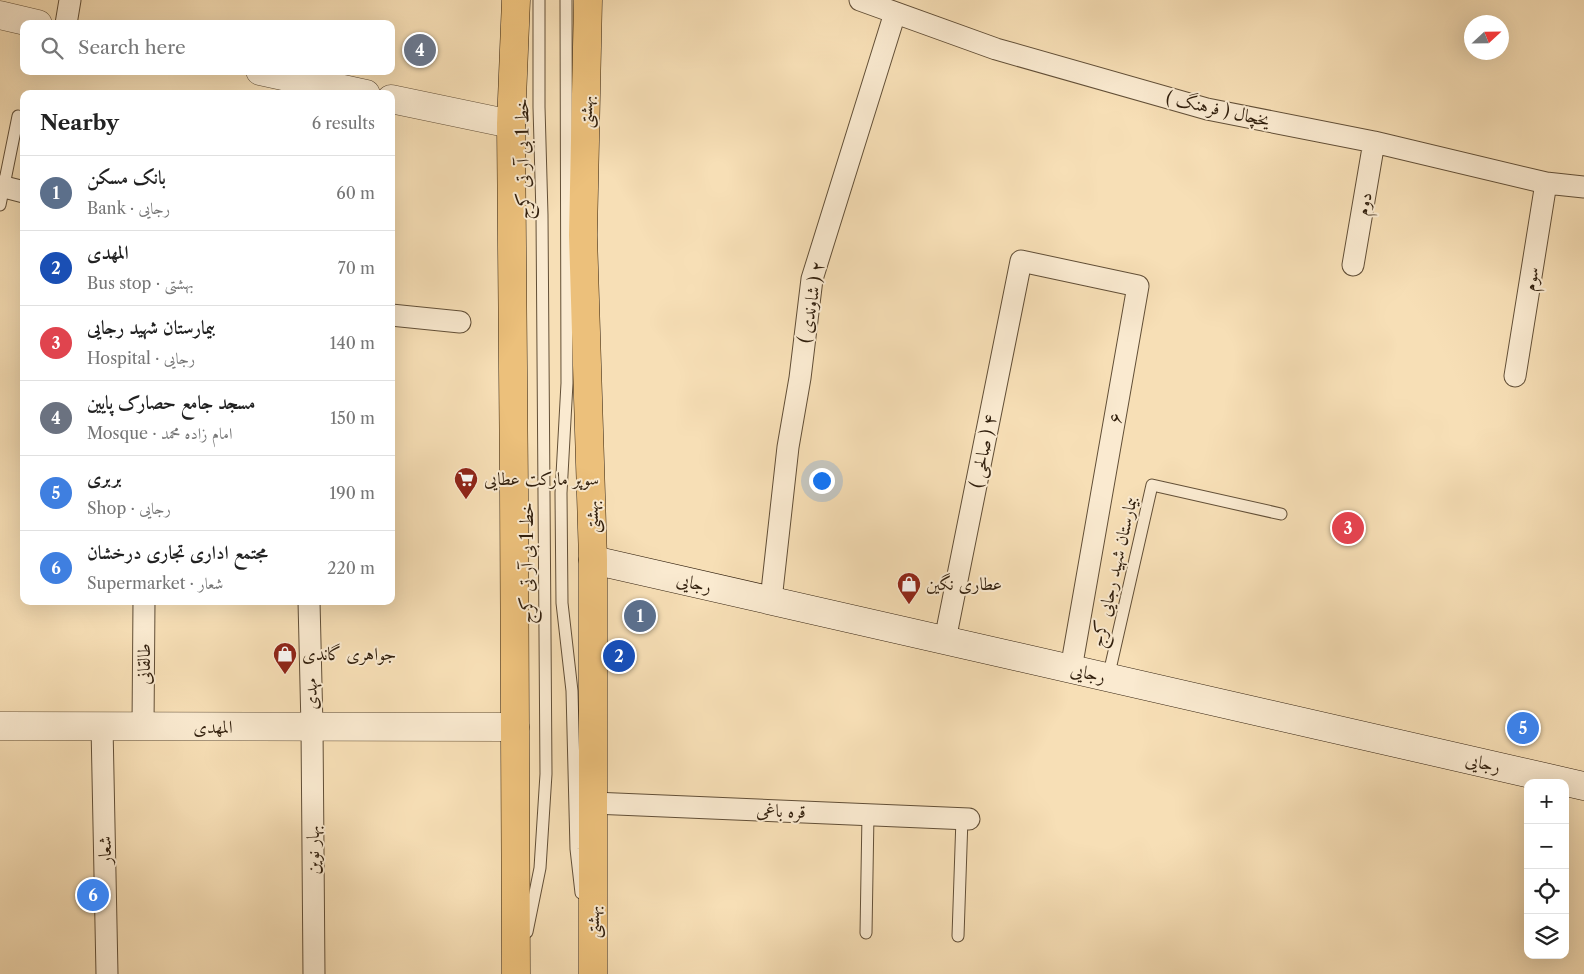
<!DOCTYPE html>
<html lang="en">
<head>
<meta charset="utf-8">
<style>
  :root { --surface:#fff; --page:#f2f2f2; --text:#222; --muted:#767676; --line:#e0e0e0; --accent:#8f2418 }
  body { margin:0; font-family:"Libre Caslon Text",Amiri,serif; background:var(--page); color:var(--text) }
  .controls { position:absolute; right:15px; bottom:15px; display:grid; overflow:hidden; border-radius:10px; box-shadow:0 5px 20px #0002 }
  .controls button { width:45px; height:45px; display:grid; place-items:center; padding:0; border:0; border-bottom:1px solid var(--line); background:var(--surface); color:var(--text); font:25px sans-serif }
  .compass { position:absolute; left:1464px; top:15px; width:45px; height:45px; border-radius:50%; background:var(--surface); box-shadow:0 5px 20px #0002; rotate:68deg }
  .you { position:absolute; left:821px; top:480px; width:18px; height:18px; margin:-12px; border:4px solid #fff; border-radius:50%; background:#1a73e8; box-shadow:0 0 0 8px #1a73e833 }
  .badge { display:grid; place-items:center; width:32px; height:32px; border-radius:50%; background:var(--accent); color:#fff; font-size:16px; font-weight:700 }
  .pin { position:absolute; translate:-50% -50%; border:2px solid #fff; box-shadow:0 1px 5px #0006 }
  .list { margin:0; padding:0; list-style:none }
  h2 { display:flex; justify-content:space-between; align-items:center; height:65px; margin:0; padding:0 20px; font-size:21px }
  h2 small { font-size:16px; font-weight:400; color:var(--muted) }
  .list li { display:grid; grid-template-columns:32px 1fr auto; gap:15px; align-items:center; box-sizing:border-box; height:75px; padding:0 20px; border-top:1px solid var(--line) }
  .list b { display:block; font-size:19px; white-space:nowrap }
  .list p { margin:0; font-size:16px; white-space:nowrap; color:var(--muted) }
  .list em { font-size:16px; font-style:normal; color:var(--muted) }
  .icon { flex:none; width:28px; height:28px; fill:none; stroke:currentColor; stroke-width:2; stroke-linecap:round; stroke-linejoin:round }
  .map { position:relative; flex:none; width:1584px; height:974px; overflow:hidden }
  .search { position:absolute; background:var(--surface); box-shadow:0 5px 20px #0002; left:20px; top:20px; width:375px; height:55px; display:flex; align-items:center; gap:12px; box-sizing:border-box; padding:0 18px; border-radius:10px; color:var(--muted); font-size:19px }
  .panel { position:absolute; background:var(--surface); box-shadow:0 5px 20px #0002; left:20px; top:90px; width:375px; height:515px; border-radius:10px }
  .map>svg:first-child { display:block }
</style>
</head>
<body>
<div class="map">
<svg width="1584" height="974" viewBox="0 0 1584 974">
  <rect width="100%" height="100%" fill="#f7dfb6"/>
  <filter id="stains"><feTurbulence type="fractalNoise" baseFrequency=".004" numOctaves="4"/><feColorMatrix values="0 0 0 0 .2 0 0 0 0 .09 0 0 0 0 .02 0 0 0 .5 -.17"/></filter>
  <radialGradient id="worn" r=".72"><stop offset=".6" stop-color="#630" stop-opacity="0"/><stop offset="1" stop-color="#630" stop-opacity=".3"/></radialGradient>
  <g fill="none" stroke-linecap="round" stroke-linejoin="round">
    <g stroke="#624f37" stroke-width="13">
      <path id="service" d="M566 0 567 383 561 493 562 603 572 691 576 849 581 893
        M0 205 18 116
        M1108 678 1152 485 1281 514
        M527 932 540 868 546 774 542 215 539 107V0
        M866 933 868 814
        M958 936 962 818"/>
    </g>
    <g stroke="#624f37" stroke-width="23">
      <path id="minor" d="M860 0 996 49 1207 109 1374 142 1546 183 1584 187
        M66 24 70 0
        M0 186 24 192
        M1353 265 1374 142
        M391 315 460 322
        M1515 376 1546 183
        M771 600 788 447 800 378 812 279 895 13
        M309 601 312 727 314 974
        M945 640 1021 261 1138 286 1071 669
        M102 726 107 974
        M143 726 144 601
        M593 803 969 819"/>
    </g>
    <g stroke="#624f37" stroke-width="29">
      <path id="tertiary" d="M0 15 38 24
        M260 71 366 94
        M391 99 511 124
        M0 726 515 727"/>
    </g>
    <g stroke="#311f0d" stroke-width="29">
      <path id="secondary" d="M593 560 1584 786"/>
    </g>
    <g stroke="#311f0d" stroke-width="29">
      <path id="primary" d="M588 0 583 235 593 560V974
        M516 974 514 489 511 124 516 0"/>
    </g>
    <use href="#service" stroke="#faead0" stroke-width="11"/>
    <use href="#minor" stroke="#faead0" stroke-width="21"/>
    <use href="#tertiary" stroke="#faead0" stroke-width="28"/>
    <use href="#secondary" stroke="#faead0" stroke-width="28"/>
    <use href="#primary" stroke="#ecc07b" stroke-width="28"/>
  </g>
  <defs>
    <g id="supermarket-pin" transform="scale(1.25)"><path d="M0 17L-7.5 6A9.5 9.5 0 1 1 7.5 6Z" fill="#8f2418" stroke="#faead0"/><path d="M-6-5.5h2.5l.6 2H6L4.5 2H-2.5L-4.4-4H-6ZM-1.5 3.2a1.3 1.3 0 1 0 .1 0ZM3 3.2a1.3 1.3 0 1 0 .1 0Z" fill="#fff"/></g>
    <g id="shop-pin" transform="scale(1.25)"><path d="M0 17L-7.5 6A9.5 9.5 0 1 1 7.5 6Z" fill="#8f2418" stroke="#faead0"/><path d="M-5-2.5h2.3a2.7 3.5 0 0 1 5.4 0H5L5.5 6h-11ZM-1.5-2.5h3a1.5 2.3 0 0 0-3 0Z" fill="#fff"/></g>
  </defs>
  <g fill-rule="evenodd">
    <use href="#supermarket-pin" x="466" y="479"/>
    <use href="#shop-pin" x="909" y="584"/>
    <use href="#shop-pin" x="285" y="654"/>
  </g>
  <g text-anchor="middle" stroke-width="4" stroke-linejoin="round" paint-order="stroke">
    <g font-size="18" fill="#311f0d" stroke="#faead0">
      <text transform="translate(1218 109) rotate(13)" y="6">یخچال ( فرهنگ )</text>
      <text transform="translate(586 112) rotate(-89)" y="6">بهشتی</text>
      <text transform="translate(523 159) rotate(-91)" y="6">خط 1 بی آر تی کرج</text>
      <text transform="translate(1364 204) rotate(-80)" y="6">دوم</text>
      <text transform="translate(1531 279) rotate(-81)" y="6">سوم</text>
      <text transform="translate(811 302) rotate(-80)" y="6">( شاوندی ) ۲</text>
      <text transform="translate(1115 418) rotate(-80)" y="6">۶</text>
      <text transform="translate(983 451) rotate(-79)" y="6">( صالحی ) ۴</text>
      <text transform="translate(592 517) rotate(-92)" y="6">بهشتی</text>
      <text transform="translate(527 563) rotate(-90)" y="6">خط 1 بی آر تی کرج</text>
      <text transform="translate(1114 572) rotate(-77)" y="6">بیمارستان شهید رجایی کرج</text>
      <text transform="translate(694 583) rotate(13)" y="6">رجایی</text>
      <text transform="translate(144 664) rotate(-90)" y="6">طالقانی</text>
      <text transform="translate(1088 673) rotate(13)" y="6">رجایی</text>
      <text transform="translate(311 694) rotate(-92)" y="6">مهدی</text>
      <text x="213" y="733">المهدی</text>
      <text transform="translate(1483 763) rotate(13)" y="6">رجایی</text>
      <text transform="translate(781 811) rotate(2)" y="6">قره باغی</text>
      <text transform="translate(105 850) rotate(-91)" y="6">شعار</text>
      <text transform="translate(313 850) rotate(-90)" y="6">بهار نوین</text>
      <text transform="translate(593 922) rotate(-90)" y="6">بهشتی</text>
    </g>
    <g font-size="18" fill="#311f0d" stroke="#faead0" text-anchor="start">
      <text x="484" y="485">سوپر مارکت عطایی</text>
      <text x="926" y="590">عطاری نگین</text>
      <text x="302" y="660">جواهری گاندی</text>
    </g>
  </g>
  <rect width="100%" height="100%" filter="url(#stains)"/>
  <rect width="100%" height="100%" fill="url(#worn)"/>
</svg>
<div class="controls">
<button>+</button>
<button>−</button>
<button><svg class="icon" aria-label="locate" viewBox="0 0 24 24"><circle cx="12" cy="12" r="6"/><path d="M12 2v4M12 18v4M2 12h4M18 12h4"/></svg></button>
<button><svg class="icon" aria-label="layers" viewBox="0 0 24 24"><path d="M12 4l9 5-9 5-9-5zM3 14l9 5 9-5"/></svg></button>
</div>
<svg class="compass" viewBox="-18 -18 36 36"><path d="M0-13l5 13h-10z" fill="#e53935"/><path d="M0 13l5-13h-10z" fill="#767676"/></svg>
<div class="you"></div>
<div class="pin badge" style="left:640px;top:616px;background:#5c6f8a">1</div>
<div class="pin badge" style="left:619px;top:656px;background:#1a4fb4">2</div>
<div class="pin badge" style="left:1348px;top:528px;background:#e0444e">3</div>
<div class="pin badge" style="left:420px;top:50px;background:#6b7280">4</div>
<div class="pin badge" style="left:1523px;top:728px;background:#3f7fe0">5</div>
<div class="pin badge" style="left:93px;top:895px;background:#3f7fe0">6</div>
<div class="search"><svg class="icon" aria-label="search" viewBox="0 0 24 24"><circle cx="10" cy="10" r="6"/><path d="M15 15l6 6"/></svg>Search here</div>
<section class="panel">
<h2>Nearby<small>6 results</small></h2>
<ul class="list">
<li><span class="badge" style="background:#5c6f8a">1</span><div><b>بانک مسکن</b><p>Bank · رجایی</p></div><em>60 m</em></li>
<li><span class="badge" style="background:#1a4fb4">2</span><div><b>المهدی</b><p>Bus stop · بهشتی</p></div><em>70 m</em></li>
<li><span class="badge" style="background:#e0444e">3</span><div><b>بیمارستان شهید رجایی</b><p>Hospital · رجایی</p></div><em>140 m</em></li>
<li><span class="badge" style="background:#6b7280">4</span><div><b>مسجد جامع حصارک پایین</b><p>Mosque · امام زاده محمد</p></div><em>150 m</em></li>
<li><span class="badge" style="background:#3f7fe0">5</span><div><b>بربری</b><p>Shop · رجایی</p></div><em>190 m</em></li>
<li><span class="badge" style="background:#3f7fe0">6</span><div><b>مجتمع اداری تجاری درخشان</b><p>Supermarket · شعار</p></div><em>220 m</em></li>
</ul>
</section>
</div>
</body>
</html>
